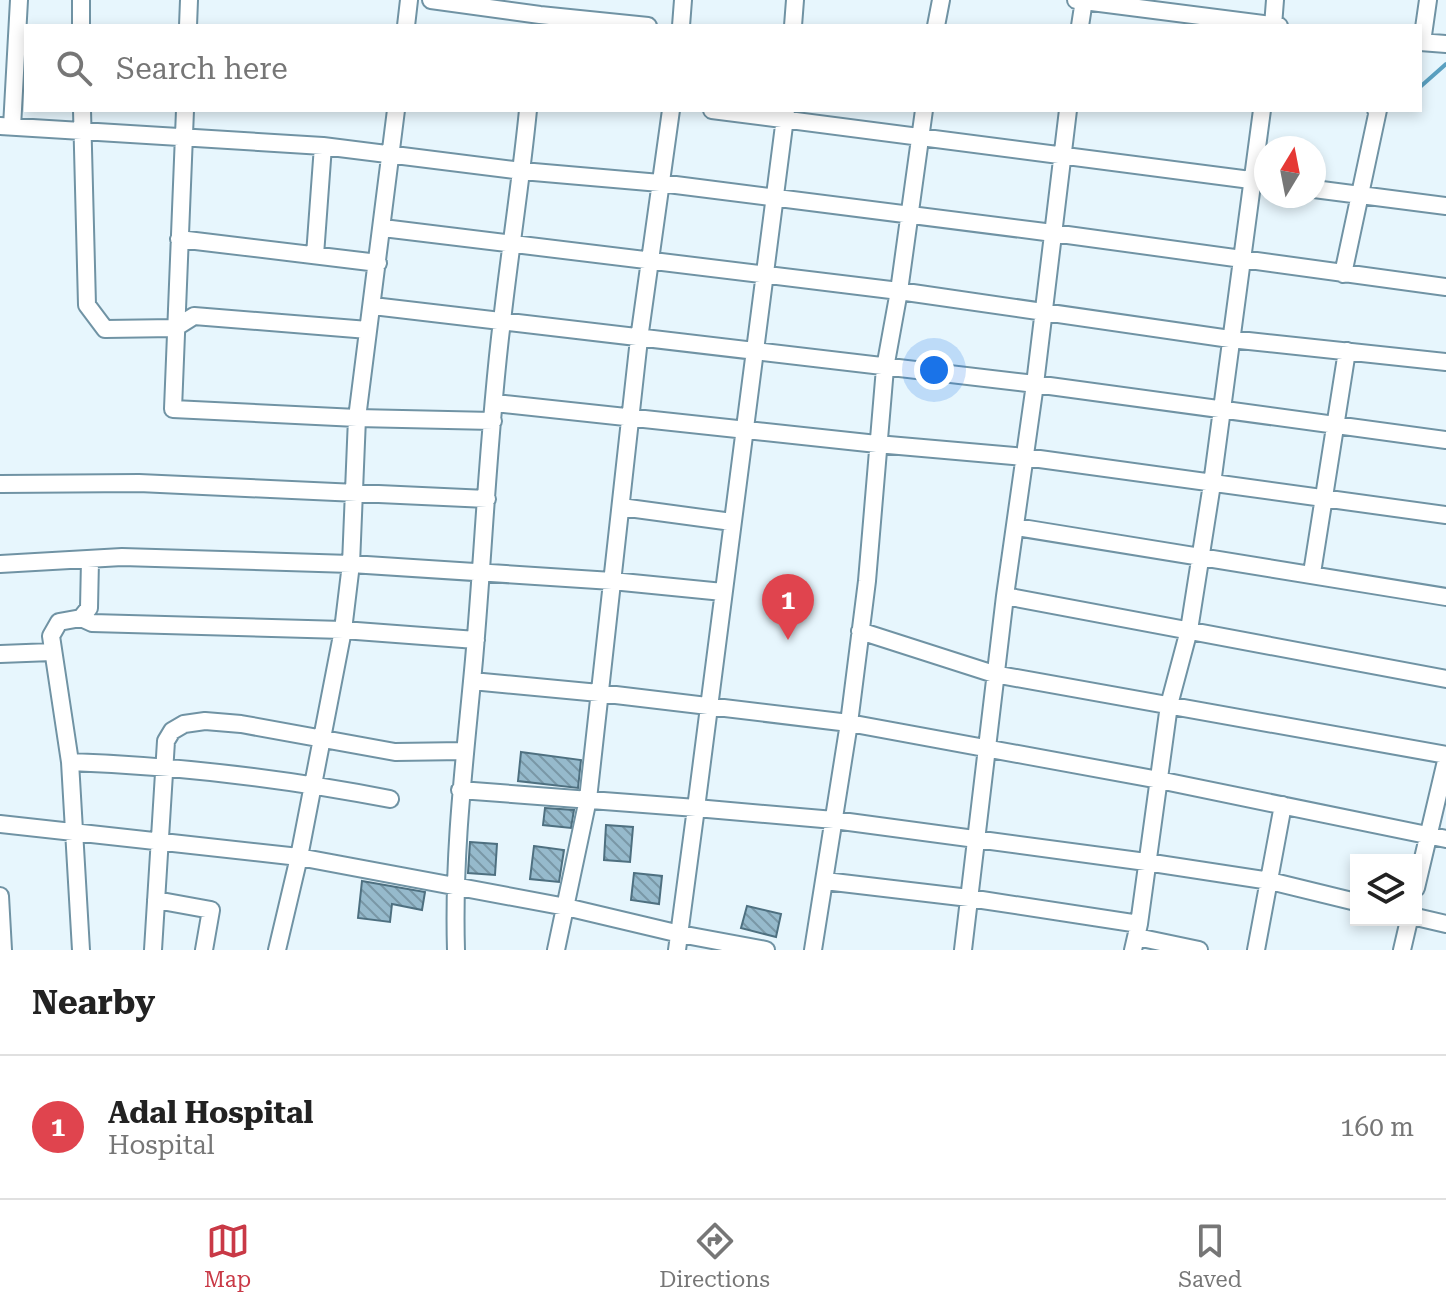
<!DOCTYPE html>
<html lang="en">
<head>
<meta charset="utf-8">
<style>
  :root { --surface:#fff; --page:#f6f6f6; --text:#222; --muted:#767676; --line:#e0e0e0; --accent:#c93946 }
  body { margin:0; font-family:"Roboto Serif",serif; background:var(--page); color:var(--text) }
  .controls { position:absolute; right:24px; bottom:24px; display:grid; overflow:hidden; border-radius:0px; box-shadow:0 4px 12px #0003 }
  .controls button { width:72px; height:72px; display:grid; place-items:center; padding:0; border:0; border-bottom:2px solid var(--line); background:var(--surface); color:var(--text); font:40px sans-serif }
  .compass { position:absolute; left:1254px; top:136px; width:72px; height:72px; border-radius:50%; background:var(--surface); box-shadow:0 4px 12px #0003; rotate:10deg }
  .you { position:absolute; left:934px; top:370px; width:28px; height:28px; margin:-20px; border:6px solid #fff; border-radius:50%; background:#1a73e8; box-shadow:0 0 0 12px #1a73e833 }
  .badge { display:grid; place-items:center; width:52px; height:52px; border-radius:50%; background:var(--accent); color:#fff; font-size:26px; font-weight:700 }
  .pin { position:absolute; translate:-50% -66px; filter:drop-shadow(0 2px 4px #0008) }
  .pin::after { content:''; position:absolute; top:42px; width:28px; height:24px; background:inherit; clip-path:polygon(0 0,100% 0,50% 100%) }
  .list { margin:0; padding:0; list-style:none }
  h2 { display:flex; justify-content:space-between; align-items:center; height:104px; margin:0; padding:0 32px; font-size:34px }
  h2 small { font-size:26px; font-weight:400; color:var(--muted) }
  .list li { display:grid; grid-template-columns:52px 1fr auto; gap:24px; align-items:center; box-sizing:border-box; height:144px; padding:0 32px; border-top:2px solid var(--line) }
  .list b { display:block; font-size:30px; white-space:nowrap }
  .list p { margin:0; font-size:26px; white-space:nowrap; color:var(--muted) }
  .list em { font-size:26px; font-style:normal; color:var(--muted) }
  .icon { flex:none; width:44px; height:44px; fill:none; stroke:currentColor; stroke-width:2; stroke-linecap:round; stroke-linejoin:round }
  .map { position:relative; flex:none; width:1446px; height:950px; overflow:hidden }
  .search { position:absolute; background:var(--surface); box-shadow:0 4px 12px #0003; left:24px; right:24px; top:24px; height:88px; display:flex; align-items:center; gap:20px; box-sizing:border-box; padding:0 28px; border-radius:0px; color:var(--muted); font-size:30px }
  .sheet { height:248px; background:var(--surface) }
  nav { display:flex; justify-content:space-around; align-items:center; box-sizing:border-box; height:112px; border-top:2px solid var(--line); background:var(--surface); font-size:22px; color:var(--muted) }
  nav a { display:grid; justify-items:center; gap:4px }
  nav .on { color:var(--accent) }
  .map>svg:first-child { display:block }
</style>
</head>
<body>
<div class="map">
<svg width="1446" height="950" viewBox="0 0 1446 950">
  <defs>
    <pattern id="building-back-hatch" width="6" height="6" patternUnits="userSpaceOnUse" patternTransform="scale(2)"><rect width="6" height="6" fill="#96bacc"/><path d="M-1 5l2 2M0 0l6 6M5-1l2 2" fill="none" stroke="#7997a6"/></pattern>
  </defs>
  <rect width="100%" height="100%" fill="#e7f6fd"/>
  <g fill="none" stroke-linecap="round" stroke-linejoin="round">
    <path stroke="#5aa0c0" stroke-width="4" d="M1420 87 1446 64"/>
  </g>
  <path fill="url(#building-back-hatch)" stroke="#4e7080" stroke-width="2" d="M521 752 581 760 578 788 518 781Z
    M545 808 574 810 571 828 543 825Z
    M606 825 633 827 630 862 604 860Z
    M470 842 497 844 495 875 468 873Z
    M534 846 564 850 559 882 530 879Z
    M634 873 662 876 659 904 631 900Z
    M362 881 425 892 422 910 392 904 390 922 358 918Z
    M747 906 781 914 776 937 741 928Z"/>
  <g fill="none" stroke-linecap="round" stroke-linejoin="round">
    <g stroke="#7093a4" stroke-width="20">
      <path id="minor" d="M81 0V26
        M431 0 540 15 648 26
        M1076 0 1279 26
        M188 26 189 0
        M406 26 409 0
        M681 26 683 0
        M793 26 795 0
        M936 26 941 0
        M1080 26 1084 0
        M1273 26 1275 0
        M1420 42 1446 44
        M1422 42 1428 0
        M82 110 87 305 105 329 175 328 194 316 368 330
        M185 110 173 409 357 418 493 421
        M712 110 1266 182
        M786 110 696 808 834 820 1146 862 1270 881 1356 902
        M1068 110 1035 384 1005 596 1446 679
        M0 126 323 146 522 171 660 183 1053 233 1446 287
        M12 127 19 0
        M1314 189 1446 206
        M383 228 899 291 1230 339 1446 362
        M179 239 378 263
        M315 255 323 146
        M1343 274 1378 110H1376
        M373 306 1035 384 1446 440
        M495 403 877 444 1025 457 1446 515
        M0 484 139 483 487 499
        M621 507 732 522
        M1016 527 1446 597
        M0 564 122 557 351 564 612 581 723 592
        M1312 573 1347 351
        M81 618 92 623 343 630 476 640
        M860 631 994 674 1446 755
        M0 654 52 652
        M472 681 599 693 849 723 1159 780 1446 839
        M70 762C180 766 282 778 390 799
        M460 790 696 808 677 950
        M0 824 299 857 566 907 680 934 766 950
        M825 881 969 898 1139 924
        M1416 888 1446 761
        M0 896 3 950
        M156 900 211 910 204 950
        M1416 917 1446 924
        M1137 937 1199 950
        M81 950 70 762 51 636 59 622 81 618 89 608 90 560
        M153 950 166 741 172 731 184 724 205 721 241 724 395 752 464 751
        M277 950 299 857 343 630 351 564 357 418 396 110
        M456 950C453 849 465 759 474 660 484 547 488 433 502 321 510 250 521 181 528 110
        M556 950 588 799 639 339 671 110
        M813 950 849 723 867 581 885 368 899 291 924 110
        M963 950 1005 596
        M1133 950 1139 924 1169 705 1189 630 1212 484 1262 110
        M1256 950 1283 805
        M1402 950 1409 920"/>
    </g>
    <use href="#minor" stroke="#fff" stroke-width="16"/>
  </g>
</svg>
<div class="controls">
<button><svg class="icon" aria-label="layers" viewBox="0 0 24 24"><path d="M12 4l9 5-9 5-9-5zM3 14l9 5 9-5"/></svg></button>
</div>
<svg class="compass" viewBox="-18 -18 36 36"><path d="M0-13l5 13h-10z" fill="#e53935"/><path d="M0 13l5-13h-10z" fill="#767676"/></svg>
<div class="you"></div>
<div class="pin badge" style="left:788px;top:640px;background:#e0444e">1</div>
<div class="search"><svg class="icon" aria-label="search" viewBox="0 0 24 24"><circle cx="10" cy="10" r="6"/><path d="M15 15l6 6"/></svg>Search here</div>
</div>
<section class="sheet">
<h2>Nearby<small></small></h2>
<ul class="list">
<li><span class="badge" style="background:#e0444e">1</span><div><b>Adal Hospital</b><p>Hospital</p></div><em>160 m</em></li>
</ul>
</section>
<nav>
<a class="on"><svg class="icon" aria-label="map" viewBox="0 0 24 24"><path d="M3 6l6-2 6 2 6-2v14l-6 2-6-2-6 2zM9 4v14M15 6v14"/></svg>Map</a>
<a><svg class="icon" aria-label="directions" viewBox="0 0 24 24"><path d="M12 3l9 9-9 9-9-9zM9 14v-3h6M13 9l2 2-2 2"/></svg>Directions</a>
<a><svg class="icon" aria-label="saved" viewBox="0 0 24 24"><path d="M7 4h10v16l-5-4-5 4z"/></svg>Saved</a>
</nav>
</body>
</html>
